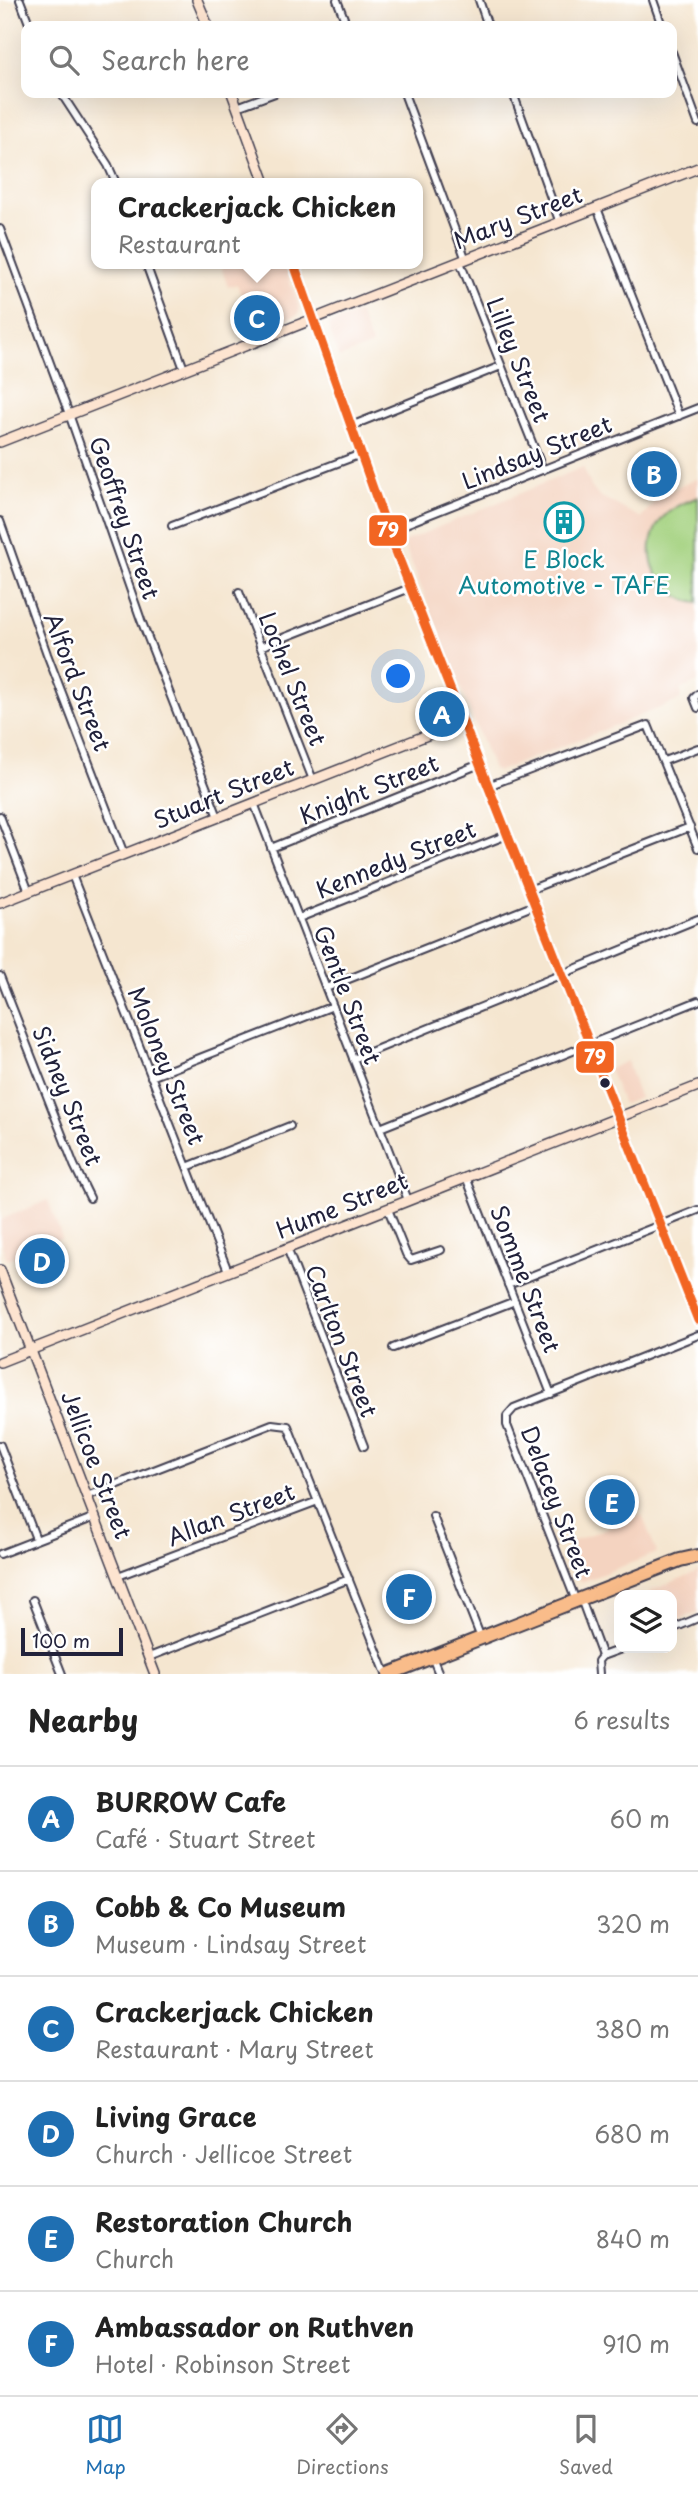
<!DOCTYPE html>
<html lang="en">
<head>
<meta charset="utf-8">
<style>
  :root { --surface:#fff; --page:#f6f6f6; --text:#222; --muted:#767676; --line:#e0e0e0; --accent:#1f6fb2 }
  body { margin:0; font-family:"Playpen Sans",sans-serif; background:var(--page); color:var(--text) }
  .controls { position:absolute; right:21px; bottom:21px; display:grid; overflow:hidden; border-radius:14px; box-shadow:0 7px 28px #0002 }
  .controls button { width:63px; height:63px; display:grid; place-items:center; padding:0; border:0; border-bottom:2px solid var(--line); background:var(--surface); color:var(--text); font:35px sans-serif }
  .scale { position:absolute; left:21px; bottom:18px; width:102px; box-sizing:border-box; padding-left:7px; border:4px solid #22223b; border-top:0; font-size:19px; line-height:24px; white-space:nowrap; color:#22223b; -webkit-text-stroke:5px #fff; paint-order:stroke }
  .you { position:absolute; left:399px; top:677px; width:24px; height:24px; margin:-18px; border:5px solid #fff; border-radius:50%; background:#1a73e8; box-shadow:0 0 0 10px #1a73e833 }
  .badge { display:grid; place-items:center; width:46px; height:46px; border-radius:50%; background:var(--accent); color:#fff; font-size:23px; font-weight:700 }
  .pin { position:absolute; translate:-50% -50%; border:4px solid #fff; box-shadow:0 2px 7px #0006 }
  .popup { position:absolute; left:91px; top:178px; width:332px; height:91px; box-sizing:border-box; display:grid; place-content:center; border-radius:14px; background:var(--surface); filter:drop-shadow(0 2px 5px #0005); font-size:23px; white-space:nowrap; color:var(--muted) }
  .popup b { font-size:26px; color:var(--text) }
  .popup::after { content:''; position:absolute; left:50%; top:100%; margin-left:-14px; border:14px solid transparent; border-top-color:var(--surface) }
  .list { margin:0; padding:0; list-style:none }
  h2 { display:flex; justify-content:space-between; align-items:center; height:91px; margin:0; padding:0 28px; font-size:30px }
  h2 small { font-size:23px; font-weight:400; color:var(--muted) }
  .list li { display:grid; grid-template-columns:46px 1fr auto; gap:21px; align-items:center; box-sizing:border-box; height:105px; padding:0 28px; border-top:2px solid var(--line) }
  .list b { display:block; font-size:26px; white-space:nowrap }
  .list p { margin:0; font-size:23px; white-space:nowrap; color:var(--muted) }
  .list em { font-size:23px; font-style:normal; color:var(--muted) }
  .icon { flex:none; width:38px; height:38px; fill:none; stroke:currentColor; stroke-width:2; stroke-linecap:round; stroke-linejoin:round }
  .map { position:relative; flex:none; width:698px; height:1674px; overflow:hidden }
  .search { position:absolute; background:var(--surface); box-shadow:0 7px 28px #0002; left:21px; right:21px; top:21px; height:77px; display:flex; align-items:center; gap:18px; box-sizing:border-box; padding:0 24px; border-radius:14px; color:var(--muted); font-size:26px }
  .sheet { height:721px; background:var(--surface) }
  nav { display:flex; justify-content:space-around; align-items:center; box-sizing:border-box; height:98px; border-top:2px solid var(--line); background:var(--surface); font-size:19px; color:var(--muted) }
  nav a { display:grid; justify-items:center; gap:4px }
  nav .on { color:var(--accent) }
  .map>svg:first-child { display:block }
</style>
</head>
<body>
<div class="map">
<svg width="698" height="1674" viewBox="0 0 698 1674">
  <rect width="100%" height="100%" fill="#fff"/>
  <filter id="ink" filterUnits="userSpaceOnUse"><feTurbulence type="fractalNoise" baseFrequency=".0143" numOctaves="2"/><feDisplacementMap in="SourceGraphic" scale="14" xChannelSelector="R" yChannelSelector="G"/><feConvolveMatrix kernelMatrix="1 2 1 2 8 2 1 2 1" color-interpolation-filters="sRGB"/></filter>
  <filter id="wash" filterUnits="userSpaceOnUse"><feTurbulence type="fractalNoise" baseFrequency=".00686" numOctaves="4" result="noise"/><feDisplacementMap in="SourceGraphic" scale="28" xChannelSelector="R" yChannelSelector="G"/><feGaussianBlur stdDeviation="1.57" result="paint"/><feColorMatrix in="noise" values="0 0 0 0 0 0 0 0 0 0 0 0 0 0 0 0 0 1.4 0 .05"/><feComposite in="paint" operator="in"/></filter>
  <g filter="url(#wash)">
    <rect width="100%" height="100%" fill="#f5e6d0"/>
    <path fill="#f4d3c0" d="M220 264H284L300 309 298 315 255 331 237 284 228 287Z
      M359 313 372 345 339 358 328 325Z
      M583 467 592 488 598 495 641 518 654 502 665 493 698 478V682L681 689 680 700 499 771 493 769 403 542Z
      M627 1061 639 1098 623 1104 609 1069Z
      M48 1200 62 1238 7 1260 0 1240V1220Z
      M642 1515 657 1553 581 1582 566 1544Z
      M698 1571V1612L672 1622V1595H650L649 1592Z"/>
    <path fill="#a4d280" stroke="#637a5e" stroke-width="2" d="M698 497V603C659 598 636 553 661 520 670 508 684 503 698 497Z"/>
  </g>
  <g filter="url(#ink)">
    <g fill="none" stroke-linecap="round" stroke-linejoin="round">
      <g stroke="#423f51" stroke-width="10">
        <path id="street" d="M20 0 30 26
          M337 0 347 26
          M479 0 488 26
          M653 0 662 26
          M672 52 698 123
          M61 93 108 165 116 183
          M404 93 466 260
          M513 93 560 223
          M237 107 275 93
          M597 208 679 416
          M0 229 69 414 141 620 218 817
          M460 262 543 470
          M146 264 184 369
          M351 426 501 366
          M0 521 47 654 124 854
          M172 526 361 454
          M388 531 698 408
          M239 592 313 780
          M260 647 410 588
          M698 694 694 698 698 708
          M664 761 698 748
          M488 786 648 725 698 848
          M254 803 408 1200
          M0 816 29 892
          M271 848 480 764
          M72 875 228 1271
          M529 890 690 827
          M299 918 507 835
          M0 976 74 1165 90 1198
          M326 988 535 905
          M353 1059 698 919
          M151 1077 333 1006
          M380 1128 698 1001
          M187 1167 290 1126
          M466 1177 551 1394
          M388 1209 406 1254 411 1260 441 1250
          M287 1248 364 1446
          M508 1285 698 1210
          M393 1348 515 1301
          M0 1445 36 1539
          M87 1496 272 1424 288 1426 386 1674
          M433 1516 481 1638
          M0 1554 95 1517
          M118 1576 318 1501
          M581 1599 602 1656 598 1661 599 1674
          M33 1600 62 1674
          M576 1601 507 1425V1416L514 1408 698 1335
          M672 1629 698 1618
          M602 1656 624 1648
          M149 1657 349 1579
          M432 1657 439 1674"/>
      </g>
      <g stroke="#423f51" stroke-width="12">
        <path id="secondary" d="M197 0 208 26
          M232 93 265 183
          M294 264 388 531 698 1320
          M0 442 698 168
          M0 903 463 721
          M0 1270 155 1674
          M0 1362 698 1086"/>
      </g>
      <g stroke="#423f51" stroke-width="16">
        <path id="highway" d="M389 1674 680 1560 698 1556"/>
      </g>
      <use href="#street" stroke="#fff" stroke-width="6"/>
      <use href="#secondary" stroke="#fde4d0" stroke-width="9"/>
      <use href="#highway" stroke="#f9bc8a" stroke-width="12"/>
      <g stroke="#fff" stroke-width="14">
        <path id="bus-1" d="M294 264 388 531 698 1320"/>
      </g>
      <use href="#bus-1" stroke="#f26522" stroke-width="9"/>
    </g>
  </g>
  <defs>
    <g id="building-ring" transform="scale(2.0125)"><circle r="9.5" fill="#fff" stroke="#0f9aa8" stroke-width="1.5"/><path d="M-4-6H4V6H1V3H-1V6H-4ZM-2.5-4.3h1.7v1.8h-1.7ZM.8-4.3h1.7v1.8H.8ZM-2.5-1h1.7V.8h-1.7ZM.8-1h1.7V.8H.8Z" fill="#0f9aa8"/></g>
  </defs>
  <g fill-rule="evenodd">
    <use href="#building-ring" x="564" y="522"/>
  </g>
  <circle fill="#22223b" stroke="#fff" stroke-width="2.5" cx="605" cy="1083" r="6"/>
  <g text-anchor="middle" stroke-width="5" stroke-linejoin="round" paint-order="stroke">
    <g font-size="23" fill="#22223b" stroke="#fff">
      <text transform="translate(518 218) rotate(-21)" y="8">Mary Street</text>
      <text transform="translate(518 360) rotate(68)" y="8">Lilley Street</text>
      <text transform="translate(537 453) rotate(-22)" y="8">Lindsay Street</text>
      <text transform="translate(124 518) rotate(71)" y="8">Geoffrey Street</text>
      <text transform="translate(292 679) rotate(68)" y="8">Lochel Street</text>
      <text transform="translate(77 682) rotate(69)" y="8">Alford Street</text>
      <text transform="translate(369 790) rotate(-22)" y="8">Knight Street</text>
      <text transform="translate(224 794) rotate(-22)" y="8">Stuart Street</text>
      <text transform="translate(396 860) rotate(-22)" y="8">Kennedy Street</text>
      <text transform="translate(347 995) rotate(69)" y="8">Gentle Street</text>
      <text transform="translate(166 1066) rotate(68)" y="8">Moloney Street</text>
      <text transform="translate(67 1096) rotate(68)" y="8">Sidney Street</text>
      <text transform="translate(342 1206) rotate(-22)" y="8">Hume Street</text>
      <text transform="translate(525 1279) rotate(69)" y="8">Somme Street</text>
      <text transform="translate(341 1341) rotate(69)" y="8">Carlton Street</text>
      <text transform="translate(96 1465) rotate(69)" y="8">Jellicoe Street</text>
      <text transform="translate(556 1502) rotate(69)" y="8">Delacey Street</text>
      <text transform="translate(231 1515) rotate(-21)" y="8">Allan Street</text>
    </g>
    <g font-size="23" fill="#0d838f" stroke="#fff">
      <text x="564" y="568">E Block<tspan x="564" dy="26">Automotive - TAFE</tspan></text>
    </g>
  </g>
  <g stroke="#fff" stroke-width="2.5">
    <rect x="368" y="514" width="40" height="33" rx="7" fill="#f26522"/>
    <rect x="575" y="1040" width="40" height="34" rx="7" fill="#f26522"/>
  </g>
  <g font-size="19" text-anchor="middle" font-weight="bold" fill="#fff">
    <text x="388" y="537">79</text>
    <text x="595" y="1064">79</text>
  </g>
</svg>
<div class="controls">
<button><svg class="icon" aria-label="layers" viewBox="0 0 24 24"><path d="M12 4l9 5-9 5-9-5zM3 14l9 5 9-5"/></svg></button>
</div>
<div class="scale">100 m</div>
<div class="you"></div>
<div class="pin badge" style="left:442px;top:714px">A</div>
<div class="pin badge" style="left:654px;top:474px">B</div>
<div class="pin badge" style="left:257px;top:318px">C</div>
<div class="popup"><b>Crackerjack Chicken</b>Restaurant</div>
<div class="pin badge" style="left:42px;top:1261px">D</div>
<div class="pin badge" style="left:612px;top:1502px">E</div>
<div class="pin badge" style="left:409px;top:1597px">F</div>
<div class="search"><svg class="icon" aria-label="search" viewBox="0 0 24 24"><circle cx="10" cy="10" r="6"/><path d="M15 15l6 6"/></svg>Search here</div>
</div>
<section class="sheet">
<h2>Nearby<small>6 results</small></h2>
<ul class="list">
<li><span class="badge">A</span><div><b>BURROW Cafe</b><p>Café · Stuart Street</p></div><em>60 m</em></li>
<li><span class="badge">B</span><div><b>Cobb &amp; Co Museum</b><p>Museum · Lindsay Street</p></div><em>320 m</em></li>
<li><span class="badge">C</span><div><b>Crackerjack Chicken</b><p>Restaurant · Mary Street</p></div><em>380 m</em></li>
<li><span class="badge">D</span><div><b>Living Grace</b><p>Church · Jellicoe Street</p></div><em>680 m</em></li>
<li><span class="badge">E</span><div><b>Restoration Church</b><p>Church</p></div><em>840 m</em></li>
<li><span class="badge">F</span><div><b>Ambassador on Ruthven</b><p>Hotel · Robinson Street</p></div><em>910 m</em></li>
</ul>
</section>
<nav>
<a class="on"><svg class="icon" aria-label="map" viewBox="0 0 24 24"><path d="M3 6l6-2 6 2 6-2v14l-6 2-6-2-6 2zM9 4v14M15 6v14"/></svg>Map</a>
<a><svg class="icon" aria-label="directions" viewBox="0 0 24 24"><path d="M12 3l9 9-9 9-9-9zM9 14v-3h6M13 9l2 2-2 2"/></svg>Directions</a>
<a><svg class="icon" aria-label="saved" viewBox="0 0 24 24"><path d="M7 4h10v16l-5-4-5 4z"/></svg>Saved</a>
</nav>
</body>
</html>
